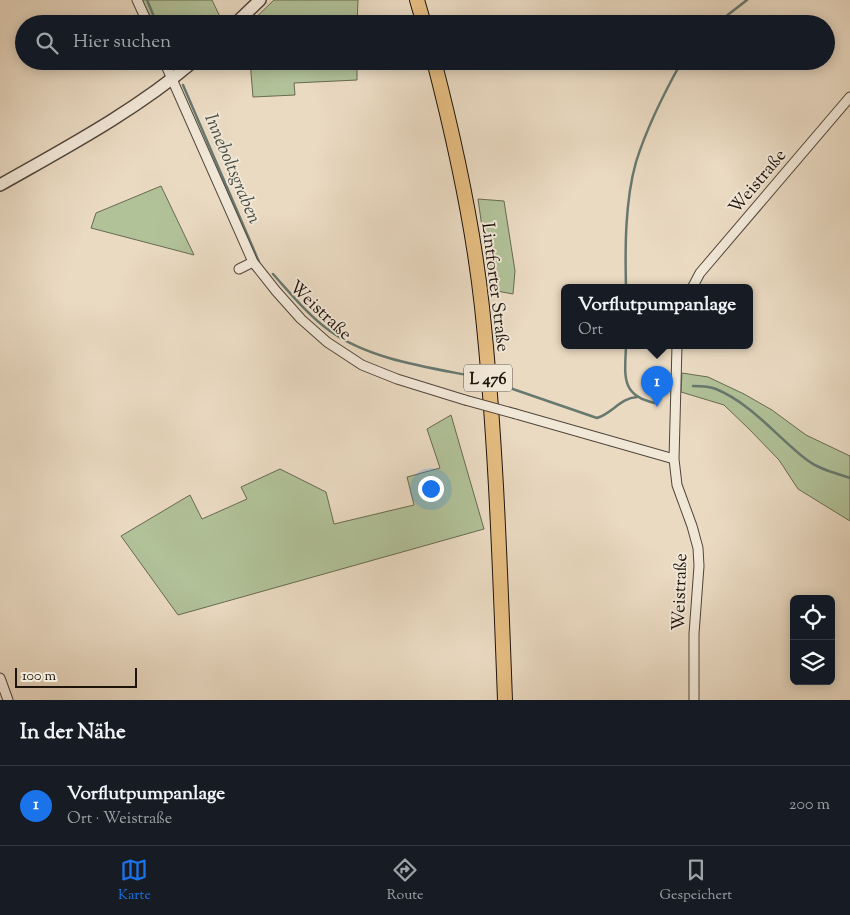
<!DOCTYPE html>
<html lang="de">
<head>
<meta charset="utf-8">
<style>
  :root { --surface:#171b24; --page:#242831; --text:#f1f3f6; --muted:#9ea1a6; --line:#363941; --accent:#1a73e8 }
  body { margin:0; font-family:"Sorts Mill Goudy",serif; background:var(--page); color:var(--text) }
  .controls { position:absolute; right:15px; bottom:15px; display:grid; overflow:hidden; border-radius:8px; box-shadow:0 2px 12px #0003 }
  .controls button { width:45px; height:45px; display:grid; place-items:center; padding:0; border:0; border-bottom:1px solid var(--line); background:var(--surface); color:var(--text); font:25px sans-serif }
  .scale { position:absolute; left:15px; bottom:12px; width:122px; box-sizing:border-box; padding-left:5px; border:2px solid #1e140c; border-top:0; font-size:14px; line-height:18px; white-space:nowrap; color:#1e140c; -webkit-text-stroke:4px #f1e7d7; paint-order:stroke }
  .you { position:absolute; left:430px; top:488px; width:18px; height:18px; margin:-12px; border:4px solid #fff; border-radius:50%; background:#1a73e8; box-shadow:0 0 0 8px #1a73e833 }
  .badge { display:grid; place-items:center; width:32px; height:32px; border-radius:50%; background:var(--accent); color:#fff; font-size:16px; font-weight:700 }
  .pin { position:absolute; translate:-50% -41px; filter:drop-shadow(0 1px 2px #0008) }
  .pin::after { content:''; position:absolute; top:26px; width:18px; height:15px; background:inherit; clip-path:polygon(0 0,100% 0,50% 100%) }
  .popup { position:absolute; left:561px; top:284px; width:192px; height:65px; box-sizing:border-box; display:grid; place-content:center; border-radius:8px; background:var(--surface); filter:drop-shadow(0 1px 4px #0005); font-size:16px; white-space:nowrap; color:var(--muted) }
  .popup b { font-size:19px; color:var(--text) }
  .popup::after { content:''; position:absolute; left:50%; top:100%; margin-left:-10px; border:10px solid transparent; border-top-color:var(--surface) }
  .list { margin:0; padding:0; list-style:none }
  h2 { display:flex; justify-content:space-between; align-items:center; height:65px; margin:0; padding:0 20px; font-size:21px }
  h2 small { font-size:16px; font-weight:400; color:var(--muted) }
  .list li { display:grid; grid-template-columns:32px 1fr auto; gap:15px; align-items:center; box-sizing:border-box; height:80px; padding:0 20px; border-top:1px solid var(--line) }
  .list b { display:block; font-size:19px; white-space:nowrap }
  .list p { margin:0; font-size:16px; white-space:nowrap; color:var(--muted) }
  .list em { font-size:16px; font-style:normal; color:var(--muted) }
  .icon { flex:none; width:28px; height:28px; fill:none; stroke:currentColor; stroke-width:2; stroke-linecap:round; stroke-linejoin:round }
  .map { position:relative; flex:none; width:850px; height:700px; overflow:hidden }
  .search { position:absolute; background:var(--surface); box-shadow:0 2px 12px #0003; left:15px; right:15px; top:15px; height:55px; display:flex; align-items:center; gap:12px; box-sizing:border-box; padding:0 18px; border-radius:28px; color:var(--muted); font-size:19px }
  .sheet { height:145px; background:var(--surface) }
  nav { display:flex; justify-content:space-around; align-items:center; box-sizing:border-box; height:70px; border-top:1px solid var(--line); background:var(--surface); font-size:14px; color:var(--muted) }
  nav a { display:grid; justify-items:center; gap:2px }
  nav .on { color:var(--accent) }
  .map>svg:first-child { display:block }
</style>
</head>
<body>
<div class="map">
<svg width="850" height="700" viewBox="0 0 850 700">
  <rect width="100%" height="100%" fill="#eadac2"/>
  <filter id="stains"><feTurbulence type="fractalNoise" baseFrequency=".004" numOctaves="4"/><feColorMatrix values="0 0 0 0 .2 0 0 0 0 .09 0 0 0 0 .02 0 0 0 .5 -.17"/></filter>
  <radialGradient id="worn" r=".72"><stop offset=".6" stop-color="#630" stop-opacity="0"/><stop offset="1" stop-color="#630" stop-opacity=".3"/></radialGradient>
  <path fill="#b1c198" stroke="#686a52" d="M142 0H212L222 21 219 24H154Z
    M274 0H358L357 24H249Z
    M250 61H357V80L294 83 295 95 253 97Z
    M161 186 194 255 91 228 96 213Z
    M478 199 504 201 515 271 513 294 491 290Z
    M682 373 708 377 744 394 772 410 806 435 850 456V521L798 489 779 460 750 430 724 405 681 392Z
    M451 415 484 529 178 615 121 536 190 495 202 519 247 499 241 487 280 469 326 492 334 524 414 505 407 477 440 468 427 429Z"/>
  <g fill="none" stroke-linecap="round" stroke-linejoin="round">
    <path stroke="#67786f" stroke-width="2.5" d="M147 0 157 24
      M716 24 747 0
      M183 85 259 262
      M273 274C291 294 309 316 330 331 369 359 426 367 472 376
      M626 288C625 248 625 201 636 162 647 127 664 93 682 61
      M626 346C625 375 620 396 655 403H656L662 390 670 388
      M693 386C700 386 709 386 716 389 752 404 777 437 807 460 820 470 836 473 850 478
      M507 387 597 418C613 413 620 398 637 397"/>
    <g stroke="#51463a" stroke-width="11">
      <path id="minor" d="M137 0 148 24
        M164 61 253 262 276 291 301 319 327 342 362 365 397 379 465 400
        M239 269 253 262
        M692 288 700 273 850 97
        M677 346 674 459 677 485 692 526 698 548 699 566 694 634V700
        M516 414 674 459
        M0 678 8 700"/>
    </g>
    <g stroke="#51463a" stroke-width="14">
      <path id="tertiary" d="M235 24 260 0
        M0 185C67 147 135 111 194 61"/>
    </g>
    <g stroke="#1e140c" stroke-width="16">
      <path id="primary" d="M417 0 424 24
        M434 61C455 142 473 224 482 307 496 437 500 569 505 700"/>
    </g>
    <use href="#minor" stroke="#f1e7d7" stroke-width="9"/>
    <use href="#tertiary" stroke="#f1e7d7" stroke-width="11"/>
    <use href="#primary" stroke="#e5bd81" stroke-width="14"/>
    <g stroke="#51463a" stroke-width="11" stroke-linecap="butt">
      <path id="minor-bridge" d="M465 400 516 414"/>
    </g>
    <use href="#minor-bridge" stroke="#f1e7d7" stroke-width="9"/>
  </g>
  <g text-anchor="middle" stroke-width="4" stroke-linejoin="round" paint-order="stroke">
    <rect fill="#f1e7d7" stroke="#5d5349" stroke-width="1" x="464" y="364.5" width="48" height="27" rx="4"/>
    <g font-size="16" font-weight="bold" fill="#1e140c">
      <text x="488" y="384">L 476</text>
    </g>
    <g font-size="18" fill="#1e140c" stroke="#f1e7d7">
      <text transform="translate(757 181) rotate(-50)" y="6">Weistraße</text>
      <text transform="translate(496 287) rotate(83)" y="6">Lintforter Straße</text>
      <text transform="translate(321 310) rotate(43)" y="6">Weistraße</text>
      <text transform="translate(679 592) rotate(-88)" y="6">Weistraße</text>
    </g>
    <g font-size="19" font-style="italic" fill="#494e46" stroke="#f1e7d7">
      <text transform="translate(234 168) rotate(67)" y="7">Inneboltsgraben</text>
    </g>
  </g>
  <rect width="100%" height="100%" filter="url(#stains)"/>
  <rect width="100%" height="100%" fill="url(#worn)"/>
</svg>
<div class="controls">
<button><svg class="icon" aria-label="locate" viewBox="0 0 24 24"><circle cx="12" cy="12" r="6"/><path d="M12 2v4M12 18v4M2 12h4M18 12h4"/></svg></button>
<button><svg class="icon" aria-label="layers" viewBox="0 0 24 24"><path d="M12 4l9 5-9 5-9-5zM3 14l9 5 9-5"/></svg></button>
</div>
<div class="scale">100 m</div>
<div class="you"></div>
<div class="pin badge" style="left:657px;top:407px">1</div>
<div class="popup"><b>Vorflutpumpanlage</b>Ort</div>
<div class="search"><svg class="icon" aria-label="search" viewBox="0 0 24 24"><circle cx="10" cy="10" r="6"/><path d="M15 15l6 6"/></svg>Hier suchen</div>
</div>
<section class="sheet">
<h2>In der Nähe<small></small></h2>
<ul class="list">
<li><span class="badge">1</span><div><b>Vorflutpumpanlage</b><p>Ort · Weistraße</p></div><em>200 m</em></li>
</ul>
</section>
<nav>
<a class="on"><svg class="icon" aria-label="map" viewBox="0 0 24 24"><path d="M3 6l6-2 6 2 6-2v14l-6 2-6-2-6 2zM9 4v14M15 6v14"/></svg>Karte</a>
<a><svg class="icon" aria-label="directions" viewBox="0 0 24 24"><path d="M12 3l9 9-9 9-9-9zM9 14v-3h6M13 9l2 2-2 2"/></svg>Route</a>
<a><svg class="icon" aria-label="saved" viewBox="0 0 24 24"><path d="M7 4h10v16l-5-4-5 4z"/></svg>Gespeichert</a>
</nav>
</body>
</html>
